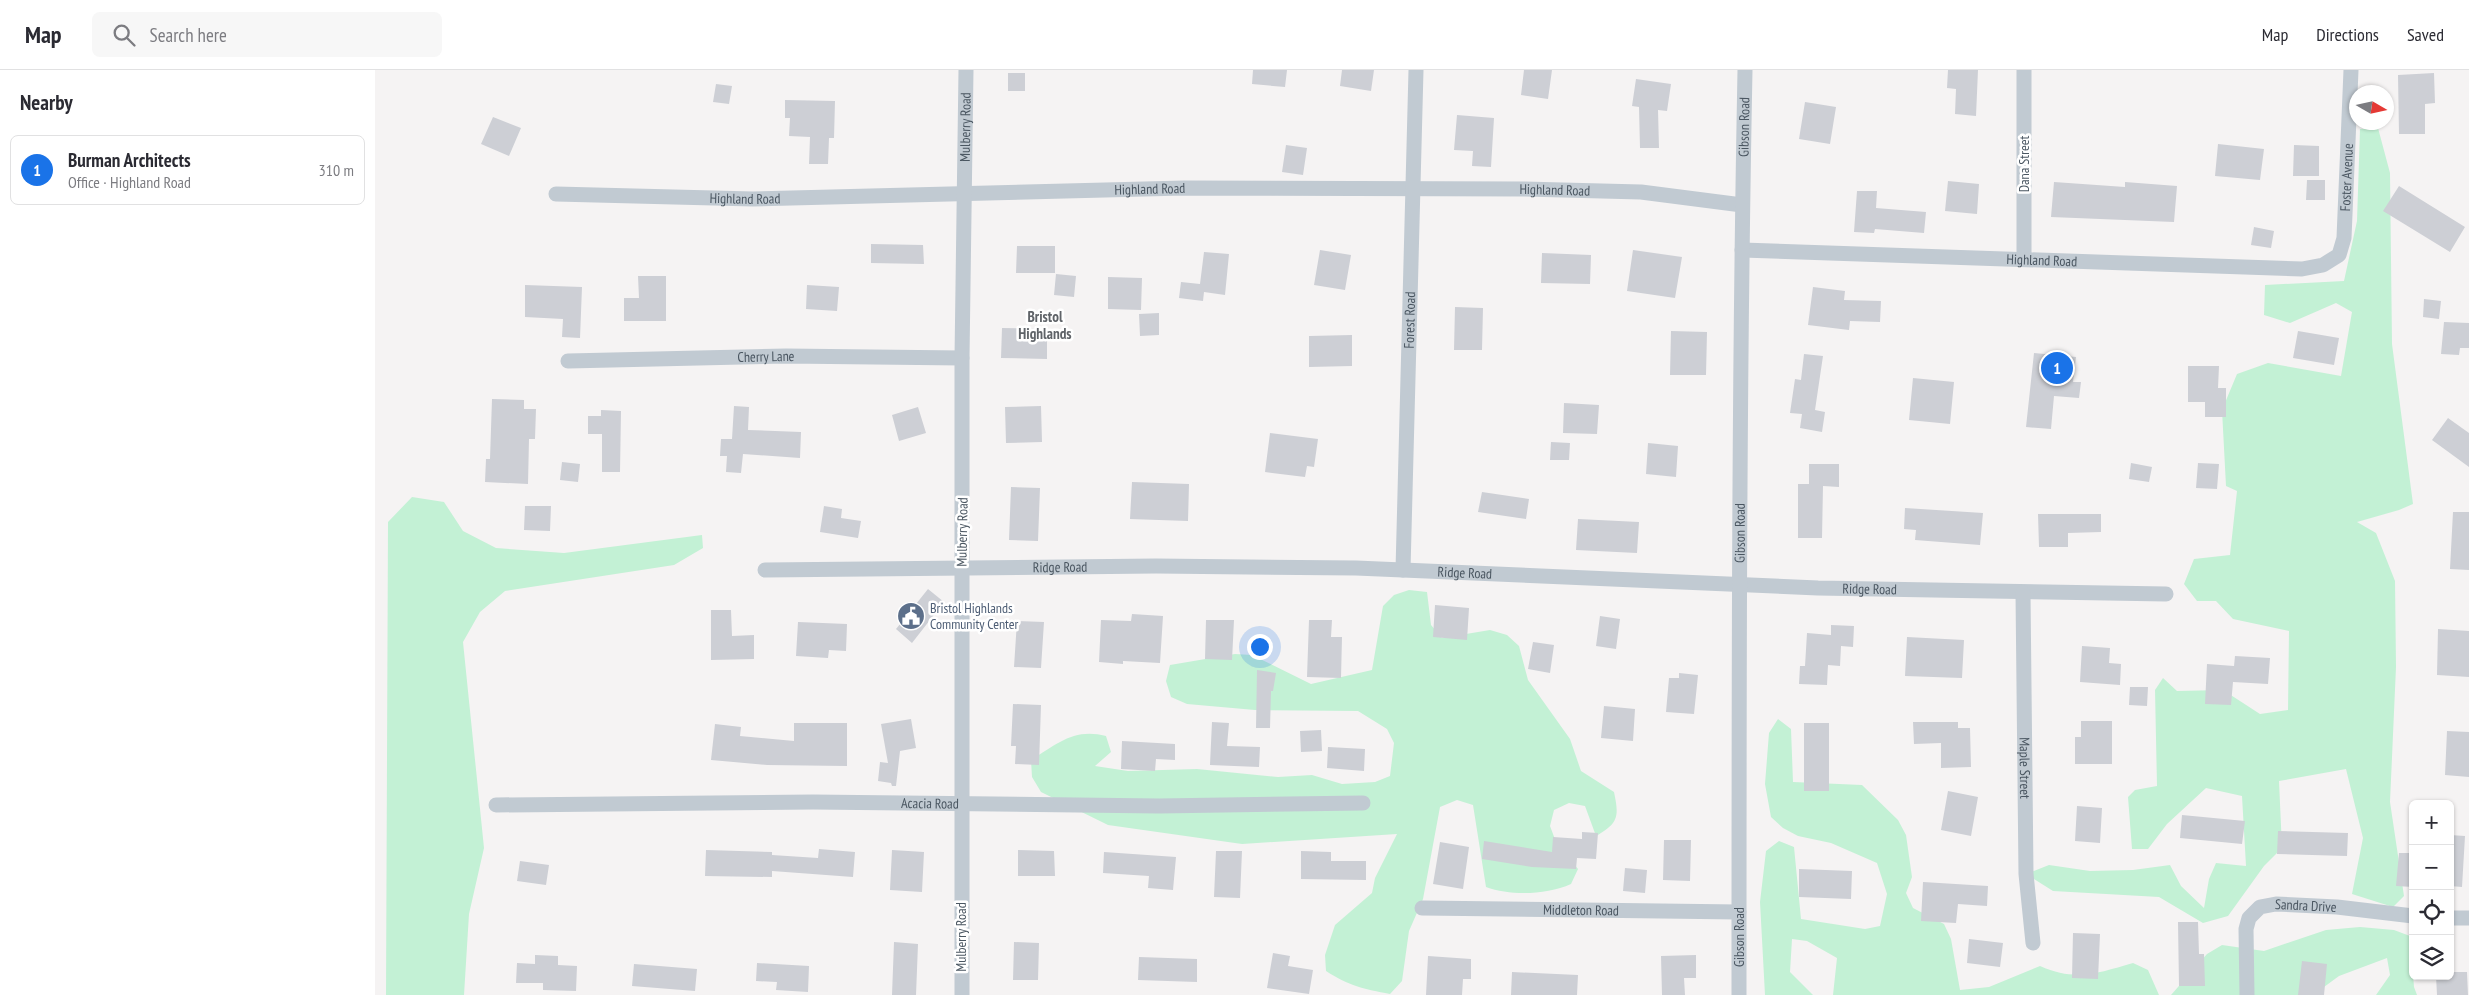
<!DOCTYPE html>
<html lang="en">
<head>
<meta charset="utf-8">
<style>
  :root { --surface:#fff; --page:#f7f7f7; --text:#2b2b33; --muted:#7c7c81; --line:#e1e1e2; --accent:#1a73e8 }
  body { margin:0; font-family:"PT Sans Narrow",sans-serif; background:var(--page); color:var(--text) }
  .controls { position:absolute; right:15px; bottom:15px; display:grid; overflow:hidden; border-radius:8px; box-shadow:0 1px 4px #0004 }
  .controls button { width:45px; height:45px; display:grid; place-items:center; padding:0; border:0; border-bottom:1px solid var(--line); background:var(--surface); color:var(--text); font:25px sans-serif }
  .compass { position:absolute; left:1974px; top:15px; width:45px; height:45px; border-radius:50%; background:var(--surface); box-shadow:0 1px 4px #0004; rotate:99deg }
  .you { position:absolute; left:884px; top:576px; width:18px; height:18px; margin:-12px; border:4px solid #fff; border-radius:50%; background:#1a73e8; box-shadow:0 0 0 8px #1a73e833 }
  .badge { display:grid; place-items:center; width:32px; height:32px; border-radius:50%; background:var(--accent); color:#fff; font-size:16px; font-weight:700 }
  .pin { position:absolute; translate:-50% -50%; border:2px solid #fff; box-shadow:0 1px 5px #0006 }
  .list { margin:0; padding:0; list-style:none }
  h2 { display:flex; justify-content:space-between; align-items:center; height:65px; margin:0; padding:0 20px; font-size:21px }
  h2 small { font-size:16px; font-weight:400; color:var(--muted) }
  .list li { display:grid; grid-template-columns:32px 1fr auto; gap:15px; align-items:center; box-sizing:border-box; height:70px; margin:0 10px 10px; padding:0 10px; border:1px solid var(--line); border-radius:8px }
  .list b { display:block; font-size:19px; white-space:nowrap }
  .list p { margin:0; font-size:16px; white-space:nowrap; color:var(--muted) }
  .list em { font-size:16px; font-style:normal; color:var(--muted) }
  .icon { flex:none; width:28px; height:28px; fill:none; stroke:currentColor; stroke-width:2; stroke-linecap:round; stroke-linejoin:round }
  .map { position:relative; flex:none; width:2094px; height:925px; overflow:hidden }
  header { display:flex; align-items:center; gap:30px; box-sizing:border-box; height:70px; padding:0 25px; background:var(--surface); border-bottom:1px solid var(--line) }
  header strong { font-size:24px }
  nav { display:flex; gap:28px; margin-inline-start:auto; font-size:18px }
  .search { width:350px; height:45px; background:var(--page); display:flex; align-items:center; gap:12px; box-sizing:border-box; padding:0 18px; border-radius:8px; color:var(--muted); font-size:19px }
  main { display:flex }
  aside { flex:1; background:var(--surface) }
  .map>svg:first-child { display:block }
</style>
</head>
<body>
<header>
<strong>Map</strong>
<div class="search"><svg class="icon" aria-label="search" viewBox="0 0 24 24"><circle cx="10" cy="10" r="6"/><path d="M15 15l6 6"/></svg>Search here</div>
<nav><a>Map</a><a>Directions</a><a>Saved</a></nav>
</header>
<main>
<aside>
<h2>Nearby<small></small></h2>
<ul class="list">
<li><span class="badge">1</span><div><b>Burman Architects</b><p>Office · Highland Road</p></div><em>310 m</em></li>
</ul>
</aside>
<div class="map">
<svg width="2094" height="925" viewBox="0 0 2094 925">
  <rect width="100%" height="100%" fill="#f5f3f3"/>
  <path fill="#c3f1d5" d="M2003 58 2015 103 2017 274 2038 434 2024 440 1982 452 2001 463 2020 511 2021 597 2015 732 2029 826 2018 837 1977 824 1988 768 1971 699 1904 711 1907 778 1889 796 1853 846 1828 853 1784 827 1678 821 1651 804 1674 795 1715 801 1758 800 1795 795 1806 816 1829 838 1834 809 1841 793 1871 796 1867 726 1831 718 1792 754 1773 779H1757L1753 727 1760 720 1782 716 1780 620 1788 608 1802 621 1848 620 1885 644 1913 640 1914 561 1858 549 1841 531H1822L1809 514 1819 489 1855 485 1862 421 1851 416 1847 340 1862 304 1893 293 1966 306 1977 242 1961 233 1915 253 1889 245 1890 215 1969 211 1982 151 1985 59Z
    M37 427 69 432 88 461 121 478 189 483 327 465 328 478 299 495 130 521 105 542 88 572 109 778 94 844 89 925H11L13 452Z
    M1034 520 1052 522 1056 555 1067 568 1115 560 1132 565 1144 576 1153 610 1195 669 1206 701 1239 722C1244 746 1244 753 1221 766L1210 736 1194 733 1179 740 1175 756 1181 772 1203 799 1196 814C1171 825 1136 826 1111 817L1098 735 1082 730 1065 737 1048 829 1034 861 1027 911 1015 924C989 919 974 916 951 901L950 885 960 855 997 823 1000 808 1022 764 867 774 733 755 666 722 657 707 656 690C683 674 698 658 731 666L736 682 720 696 753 701 822 699 903 707 937 705 967 714 1000 712 1015 706 1019 673 1012 659 983 641 880 640 812 634 796 627 791 611 795 595 860 584 877 585 936 614 997 600 1008 536 1019 525Z
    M1403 649 1416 659 1418 712 1487 715 1523 750 1531 765 1537 807 1531 823 1538 838 1569 854 1576 869 1585 920 1614 917 1665 896C1701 912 1723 903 1758 893L1773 900 1784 925H1458L1462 888 1432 871 1417 869 1415 902 1438 925H1390L1385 832 1391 781 1404 771 1419 777 1426 849 1490 859 1505 856 1512 824 1502 793 1456 773 1423 766 1408 758 1396 747 1390 714 1394 663Z
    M1985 857 2019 860 2035 866 2039 917 2042 925H2001L2015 905 2012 888 1964 906 1949 917V925H1796L1832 884 1847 875 1889 881 1951 860Z"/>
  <path fill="#cdcfd5" d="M878 0H912L910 17 877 14Z
    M967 0H999L996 21 965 16Z
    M1149 0H1177L1173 29 1146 25Z
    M1573 0H1603L1601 46 1580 44 1581 19 1572 18Z
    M633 3H650V21H633Z
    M2059 3 2060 33 2050 34V64H2024L2023 5Z
    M1261 9 1296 14 1292 41 1283 40 1284 78H1265L1264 37 1257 36Z
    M341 14 357 16 354 34 338 32Z
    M410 30 460 31 459 68H454L453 94H434L435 67 414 66 415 48H410Z
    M1430 32 1461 37 1455 74 1424 69Z
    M1082 45 1119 48 1116 97 1097 96 1098 81 1079 80Z
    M118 47 146 58 134 86 106 74Z
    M1843 74 1889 79 1885 110 1840 106Z
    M911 75 932 78 928 105 907 102Z
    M1919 75 1944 76V106H1918Z
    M1932 110H1950V130H1931Z
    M1573 111 1604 114 1602 144 1570 141Z
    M1679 112 1750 117V112L1802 116 1799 152 1676 147Z
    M2024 116 2090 157 2075 182 2008 141Z
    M1482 121H1502L1501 138 1551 142 1549 163 1500 159 1499 163 1479 162Z
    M1879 157 1899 161 1896 178 1876 175Z
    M496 174 548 175 549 194 496 193Z
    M642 176H680V203H641Z
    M945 180 976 185 970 220 939 215Z
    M1258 180 1307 187 1300 228 1252 221Z
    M829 182 854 184 850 225 829 222 828 231 804 228 806 212 825 214Z
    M1167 183 1216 185 1215 214 1166 213Z
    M681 204 701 206 699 227 679 225Z
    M263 206H291V251H249V228H264Z
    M733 207 767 208 766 240 733 239Z
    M150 215 207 217 205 268 187 267 188 249 150 247Z
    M432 215 464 217 462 241 431 239Z
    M1438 217 1470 221 1469 230 1506 231 1505 252 1475 251 1474 260 1433 255Z
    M2049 229 2066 231 2064 249 2048 247Z
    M1080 237 1108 238 1107 280H1079Z
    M784 243V265L765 266 764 244Z
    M2069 252 2094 253V278H2085L2084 285 2066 284Z
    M627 258 672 259V289L626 288Z
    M1296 261 1332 262 1331 305H1295Z
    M1923 261 1964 268 1959 295 1918 288Z
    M977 265V296L934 297V266Z
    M1659 283 1701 287 1698 312H1706L1704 328 1679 326 1676 359 1651 357Z
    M1429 284 1448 286 1440 340 1450 342 1447 362 1425 358 1427 344 1415 343 1420 309 1426 310Z
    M1813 296H1844L1843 318H1851V347H1830V332H1813Z
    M1538 308 1579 312 1575 354 1534 350Z
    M117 329 149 330V339H161L160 369H154L153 414 110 412 111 389H115Z
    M1189 333 1224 335 1222 364 1188 363Z
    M359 336 374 337 373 360 426 362 425 388 368 384 366 403 351 402 352 386H345L346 369H357Z
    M666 336 667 372 631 373 630 337Z
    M543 337 551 363 524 371 517 345Z
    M226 340 246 341 245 402H227V364H213V346H226Z
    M2073 348 2094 363V397L2057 370Z
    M895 363 943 369 939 397 932 396 930 407 890 402Z
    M1176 372 1195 373 1194 390H1175Z
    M1273 373 1303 376 1301 407 1271 404Z
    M187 392 205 394 203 412 185 410Z
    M1756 393 1777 397 1774 412 1754 409Z
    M1823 393 1844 394 1842 419 1821 418Z
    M1434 394H1464V417L1448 416 1447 468H1423V414H1434Z
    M757 412 814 414 813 451 755 449Z
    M636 417 665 418 663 471 634 470Z
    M1107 422 1154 429 1151 449 1103 442Z
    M150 436H176L175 461 149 460Z
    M449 436 467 439 466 448 486 451 483 468 445 462Z
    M1530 438 1608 443 1605 475 1540 470 1541 460 1529 459Z
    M2078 442H2094V500L2075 499Z
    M1663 444H1726V462L1693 463V477H1664Z
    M1203 449 1264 452 1262 483 1201 480Z
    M553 519 569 532 537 573 521 559Z
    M1060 535 1094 538 1092 570 1058 567Z
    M336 540H356L357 566 379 565V589L336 590Z
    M757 544 788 546 785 593 748 591V594L724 592 726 550 756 551Z
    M1225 546 1245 549 1241 579 1221 576Z
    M831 550H859L857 590 830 589Z
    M934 550H957L956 567H967L966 608 932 607Z
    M642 551 669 552 666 598 639 597Z
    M423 552 472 554 471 581 454 580 453 588 421 586Z
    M1456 555 1479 556 1478 577 1466 576 1465 596 1453 595 1452 615 1424 614 1425 596H1430L1432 563 1456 565Z
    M2063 559 2094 561V607L2062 605Z
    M1532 567 1589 570 1587 608 1530 606Z
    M1158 572 1179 575 1175 603 1153 599Z
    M1707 576 1735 578 1734 593 1746 594 1745 615 1705 612Z
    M1860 586 1895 588 1893 614 1858 612 1856 635 1830 634 1832 594 1859 596Z
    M882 600 901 603 898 621H896L895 658H881Z
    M1304 603 1323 605 1319 644 1291 642 1294 608H1304Z
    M1755 617H1773L1772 636 1754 635Z
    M638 634 666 635 664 695 640 694 641 676H636Z
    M1229 636 1260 639 1258 671 1226 668Z
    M536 649 541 678 525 681 521 716H517L516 713 503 711 505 692 513 693 506 654Z
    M1706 651H1737V694H1700V667H1706Z
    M837 652 854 653 852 676 885 677 884 697 835 695Z
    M1538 652H1583V658H1595L1596 697 1566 698V673L1539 674Z
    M419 653H472V696L392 695 336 690 340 654 366 657 365 666 419 671Z
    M1429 653H1454V721H1429Z
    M946 660 947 681 926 682 925 661Z
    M2072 661 2094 662V707L2070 705Z
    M747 671 800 674V690L781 689 780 701 746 699Z
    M953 677 990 679 989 701 952 698Z
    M1573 721 1603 727 1596 766 1566 760Z
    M1702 736 1727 738 1725 773 1700 771Z
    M1807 745 1870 751 1867 774 1805 768Z
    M1903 761 1973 763 1972 786 1902 784Z
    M1207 762 1223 763 1221 789 1202 788 1201 799 1157 797 1107 789 1109 771 1177 782 1178 767 1207 769Z
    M2075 765 2090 766 2087 817 2075 816Z
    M1289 770H1316L1315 811 1288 810Z
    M1065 772 1094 777 1088 819 1058 814Z
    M444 779 480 782 478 807 397 801V807L330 806 331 780 397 782V785L443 788Z
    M517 780 549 782 547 822 515 820Z
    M643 780 679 781 680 806H643Z
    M841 781H867L865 828 839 827Z
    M926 781 956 782V791H991V810L926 809Z
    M729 782 801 787 798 820 773 818 774 806 728 803Z
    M2024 783H2038V817L2021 816Z
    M145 791 174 795 171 815 142 811Z
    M1250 798 1272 800 1270 823 1248 821Z
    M1424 799 1477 801 1476 829 1424 827Z
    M1548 812 1613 816 1612 836 1583 834 1581 853 1546 851Z
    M1803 852H1823L1824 884H1829L1830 916H1804Z
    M1698 863 1725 864 1723 909 1697 908Z
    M1594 869 1628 873 1625 897 1592 893Z
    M519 872 543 874 541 925H517Z
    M639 872 664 873 663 910H638Z
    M898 883 915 886 913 896 938 900 934 924 892 918Z
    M160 885 183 886V895L202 896 201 921 168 920V913H141L142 893 160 894Z
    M1321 885V908H1309L1310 925H1287L1286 886Z
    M1053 886 1096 889V909H1088L1087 925H1051Z
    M764 887 822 889V912L763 910Z
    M1927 891 1952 894 1949 925H1923Z
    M382 893 434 896 433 922 401 920 402 912 381 911Z
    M259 894 322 899 320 921 257 916Z
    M1137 902 1203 905 1202 925H1136Z
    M2075 902H2092L2093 925H2062L2061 906H2075Z"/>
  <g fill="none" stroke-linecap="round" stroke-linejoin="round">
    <g stroke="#c1cad2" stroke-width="15">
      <path d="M1649 0V188"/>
      <path id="s1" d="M181 124 378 129 809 118 1149 119 1266 122 1367 135"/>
      <path id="s2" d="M1367 180 1927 199 1948 195 1964 185 1969 168 1976 0"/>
      <path id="s3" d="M193 291 411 286 587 288"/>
      <path id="s4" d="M390 500 781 496 981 498 1443 518 1791 524"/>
      <path id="s5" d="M1028 500 1041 0"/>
      <path id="s6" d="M1648 523 1651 804 1658 873"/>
      <path id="s7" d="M121 735 438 732 784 736 988 733"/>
      <path id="s8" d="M1047 838 1364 842"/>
      <path d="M2075 848H2094"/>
      <path id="s9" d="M587 925V288L591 0"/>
      <path id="s10" d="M1364 925C1364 617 1364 308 1370 0"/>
      <path id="s11" d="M1872 925 1871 859 1874 848 1885 837 1901 834 1962 837 2038 846"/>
    </g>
  </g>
  <defs>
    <g id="civic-disc" transform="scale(1.4375)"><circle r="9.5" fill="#5c6f8a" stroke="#fff"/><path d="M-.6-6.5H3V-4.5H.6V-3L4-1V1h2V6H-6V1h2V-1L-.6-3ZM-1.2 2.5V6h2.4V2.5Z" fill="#fff"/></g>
  </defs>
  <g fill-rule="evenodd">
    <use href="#civic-disc" x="536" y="546"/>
  </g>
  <g text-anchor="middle" stroke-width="5" stroke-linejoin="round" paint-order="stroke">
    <g font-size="14" fill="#4a5661" stroke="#fff">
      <text dy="5" stroke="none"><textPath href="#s9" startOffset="868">Mulberry Road</textPath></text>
      <text dy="5" stroke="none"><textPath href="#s10" startOffset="868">Gibson Road</textPath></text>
      <text transform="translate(1649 94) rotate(-90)" y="5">Dana Street</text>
      <text dy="5" stroke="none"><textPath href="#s2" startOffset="679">Foster Avenue</textPath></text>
      <text dy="5" stroke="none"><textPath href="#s1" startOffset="594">Highland Road</textPath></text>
      <text dy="5" stroke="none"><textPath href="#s1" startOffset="999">Highland Road</textPath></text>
      <text dy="5" stroke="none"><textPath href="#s1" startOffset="189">Highland Road</textPath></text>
      <text dy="5" stroke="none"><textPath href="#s2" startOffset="300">Highland Road</textPath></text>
      <text dy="5" stroke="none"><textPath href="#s5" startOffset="250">Forest Road</textPath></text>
      <text dy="5" stroke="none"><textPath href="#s3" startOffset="198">Cherry Lane</textPath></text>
      <text transform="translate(587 462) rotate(-89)" y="5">Mulberry Road</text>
      <text dy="5" stroke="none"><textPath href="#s10" startOffset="462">Gibson Road</textPath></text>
      <text dy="5" stroke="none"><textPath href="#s4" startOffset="295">Ridge Road</textPath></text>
      <text dy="5" stroke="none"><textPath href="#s4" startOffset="700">Ridge Road</textPath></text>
      <text dy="5" stroke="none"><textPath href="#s4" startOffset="1105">Ridge Road</textPath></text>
      <text dy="5" stroke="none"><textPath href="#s6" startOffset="175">Maple Street</textPath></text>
      <text dy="5" stroke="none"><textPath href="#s7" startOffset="434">Acacia Road</textPath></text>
      <text dy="5" stroke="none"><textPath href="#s11" startOffset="139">Sandra Drive</textPath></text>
      <text dy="5" stroke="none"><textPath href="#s8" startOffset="159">Middleton Road</textPath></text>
      <text transform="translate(586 867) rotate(-90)" y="5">Mulberry Road</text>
      <text dy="5" stroke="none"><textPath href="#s10" startOffset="58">Gibson Road</textPath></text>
    </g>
    <g font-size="14" fill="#4e5e75" stroke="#fff" text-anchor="start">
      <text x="555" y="543">Bristol Highlands<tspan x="555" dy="16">Community Center</tspan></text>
    </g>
    <g font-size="15" font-weight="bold" fill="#5f6368" stroke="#fff">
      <text x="670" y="252">Bristol<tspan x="670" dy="17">Highlands</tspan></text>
    </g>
  </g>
</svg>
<div class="controls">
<button>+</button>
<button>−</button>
<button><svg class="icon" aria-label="locate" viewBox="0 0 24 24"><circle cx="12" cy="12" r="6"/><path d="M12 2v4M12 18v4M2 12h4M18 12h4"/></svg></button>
<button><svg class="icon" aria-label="layers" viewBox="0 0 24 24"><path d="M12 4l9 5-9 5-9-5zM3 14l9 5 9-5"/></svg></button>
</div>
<svg class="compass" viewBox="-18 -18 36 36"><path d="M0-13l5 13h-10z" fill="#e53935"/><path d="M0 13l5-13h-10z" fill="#7c7c81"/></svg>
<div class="you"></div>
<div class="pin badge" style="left:1682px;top:298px">1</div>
</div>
</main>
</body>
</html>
